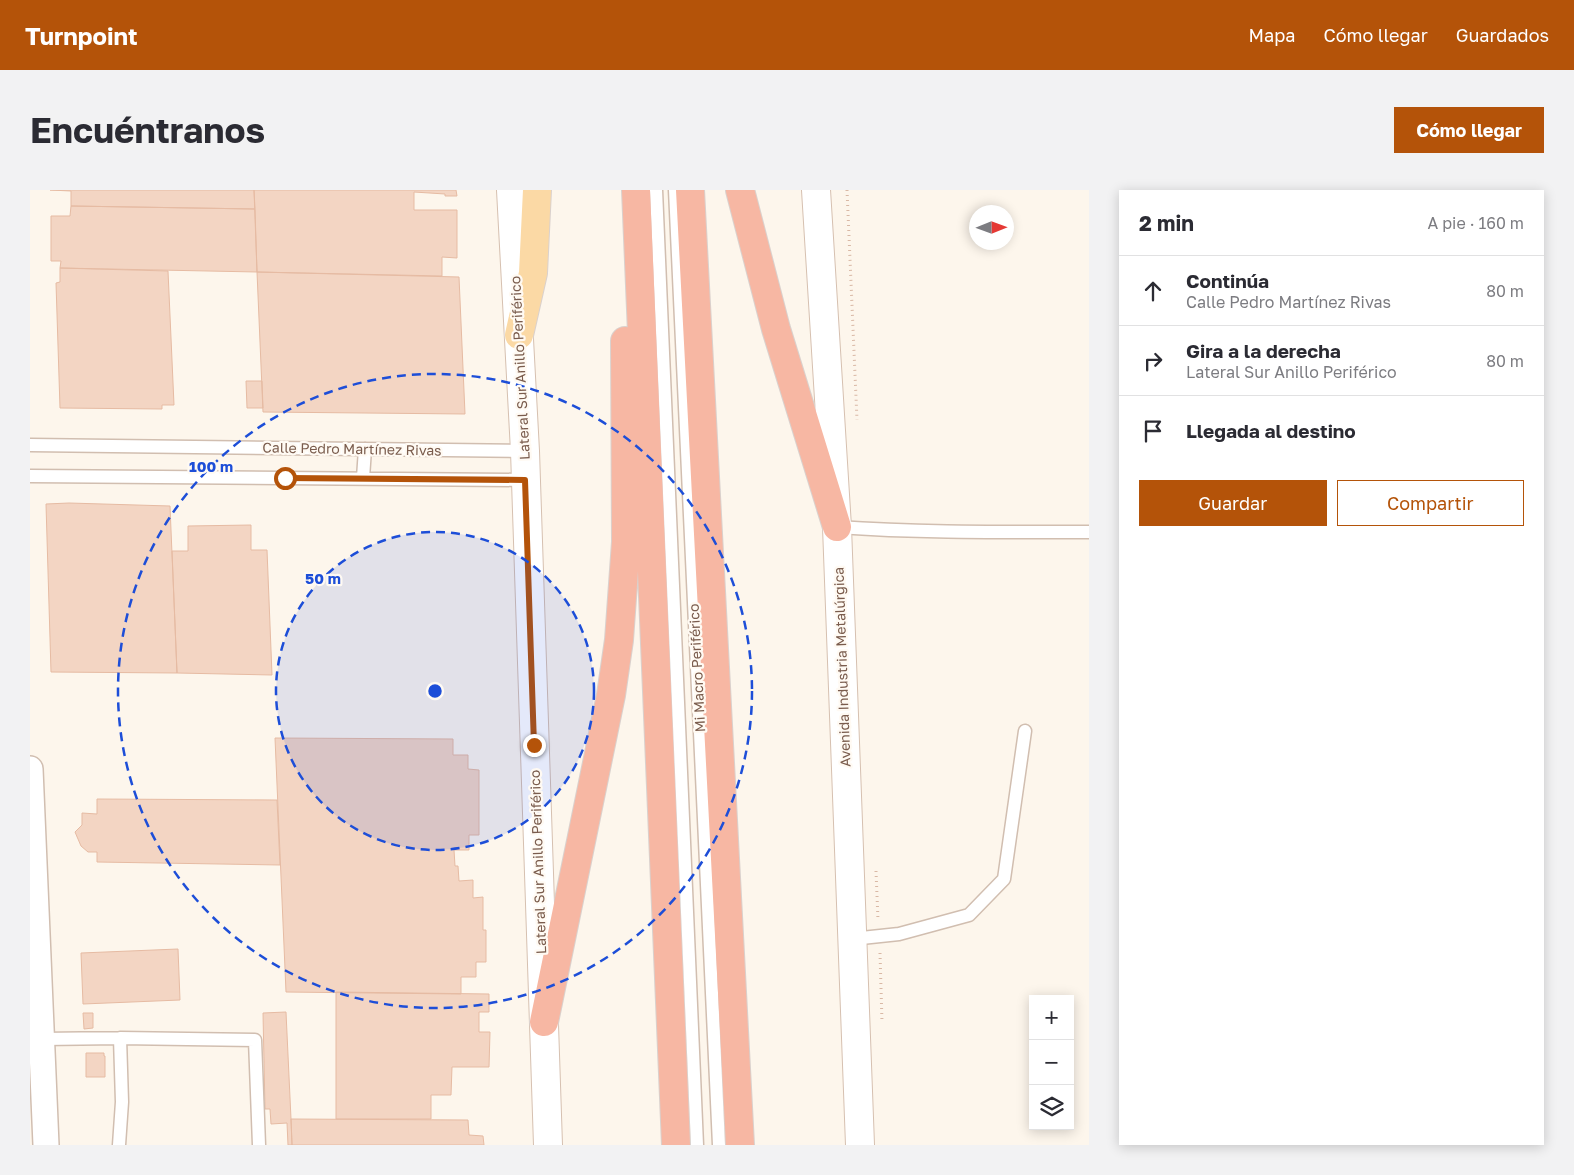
<!DOCTYPE html>
<html lang="es">
<head>
<meta charset="utf-8">
<style>
  :root { --surface:#fff; --page:#f2f2f3; --text:#2b2b33; --muted:#7c7c81; --line:#e1e1e2; --accent:#b45309 }
  body { margin:0; font-family:"Golos Text",sans-serif; background:var(--page); color:var(--text) }
  .controls { position:absolute; right:15px; bottom:15px; display:grid; overflow:hidden; border-radius:0px; box-shadow:0 2px 12px #0003 }
  .controls button { width:45px; height:45px; display:grid; place-items:center; padding:0; border:0; border-bottom:1px solid var(--line); background:var(--surface); color:var(--text); font:25px sans-serif }
  .compass { position:absolute; left:939px; top:15px; width:45px; height:45px; border-radius:50%; background:var(--surface); box-shadow:0 2px 12px #0003; rotate:89deg }
  .stop { position:absolute; width:15px; height:15px; margin:-11px; border:4px solid #b45309; border-radius:50%; background:#fff }
  .stop.end { background:#b45309; border-color:#fff; box-shadow:0 1px 5px #0008 }
  .list { margin:0; padding:0; list-style:none }
  h2 { display:flex; justify-content:space-between; align-items:center; height:65px; margin:0; padding:0 20px; font-size:21px }
  h2 small { font-size:16px; font-weight:400; color:var(--muted) }
  .list li { display:grid; grid-template-columns:32px 1fr auto; gap:15px; align-items:center; box-sizing:border-box; height:70px; padding:0 20px; border-top:1px solid var(--line) }
  .list b { display:block; font-size:19px; white-space:nowrap }
  .list p { margin:0; font-size:16px; white-space:nowrap; color:var(--muted) }
  .list em { font-size:16px; font-style:normal; color:var(--muted) }
  .actions { display:flex; gap:10px; padding:15px 20px }
  .actions a { flex:1; padding:11px 0; border:1px solid var(--accent); border-radius:0px; text-align:center; font-size:18px; color:var(--accent) }
  .actions .main { background:var(--accent); color:#fff }
  .icon { flex:none; width:28px; height:28px; fill:none; stroke:currentColor; stroke-width:2; stroke-linecap:round; stroke-linejoin:round }
  .map { position:relative; flex:none; width:1059px; height:955px; overflow:hidden; border-radius:0px }
  header { display:flex; align-items:center; gap:30px; box-sizing:border-box; height:70px; padding:0 25px; background:var(--accent); color:#fff }
  header strong { font-size:24px }
  nav { display:flex; gap:28px; margin-inline-start:auto; font-size:18px }
  .intro { display:flex; align-items:center; justify-content:space-between; box-sizing:border-box; height:120px; padding:0 30px }
  h1 { margin:0; font-size:35px }
  .button { padding:12px 22px; border-radius:0px; background:var(--accent); color:#fff; font-size:18px; font-weight:700 }
  main { display:flex; gap:30px; padding:0 30px }
  aside { flex:1; background:var(--surface); border-radius:0px; box-shadow:0 2px 12px #0003 }
  .map>svg:first-child { display:block }
</style>
</head>
<body>
<header>
<strong>Turnpoint</strong>
<nav><a>Mapa</a><a>Cómo llegar</a><a>Guardados</a></nav>
</header>
<div class="intro"><h1>Encuéntranos</h1><a class="button">Cómo llegar</a></div>
<main>
<div class="map">
<svg width="1059" height="955" viewBox="0 0 1059 955">
  <rect width="100%" height="100%" fill="#fdf6ec"/>
  <path fill="#f3d5c3" stroke="#e6bba3" d="M20 0H224L225 19 41 16V1Z
    M224 0H426L427 6H415V4L384 2V20H427V68L412 67V86L227 82Z
    M41 16 225 19 227 82 30 78 31 71H21V26H40Z
    M30 78 138 81 144 215H132V219L30 218 26 93 30 92Z
    M227 82 429 87 435 224 233 222Z
    M216 191H232L233 218H217Z
    M39 313 140 316 147 483 21 482 16 314Z
    M221 335V360H237L242 485 147 483 142 361H158V336Z
    M245 548 423 549V565H438V579L449 580V645H439V660H424L425 676H428L429 691 443 690V708L453 707V740H456V772H446V787H431V804L256 802Z
    M67 609 247 610 250 675 67 672V662H58L51 656 45 642 52 635V623L67 624Z
    M148 759 150 810 53 814 51 763Z
    M306 802 459 804V822H449V842H460L459 877H422L421 905H401V929H306Z
    M256 822 261 929 262 955H258L257 933 241 934 240 919H235L233 823Z
    M53 823H63V838L54 839Z
    M56 863H74V866H75V887H56Z
    M261 929 438 930 439 945 453 946 454 955H262Z"/>
  <g fill="none" stroke-linecap="round" stroke-linejoin="round">
    <g stroke="#d1beb0" stroke-width="15">
      <path id="service" d="M626 0 667 955
        M645 0 689 955
        M0 255 495 261
        M0 286 495 290
        M333 288 335 259
        M807 337C891 343 975 342 1059 342
        M822 749 869 744 939 725 974 689 995 541
        M12 849 90 848 225 850 229 955
        M89 955 92 912 90 848"/>
    </g>
    <g stroke="#d1beb0" stroke-width="28">
      <path id="minor" d="M0 579 16 955"/>
    </g>
    <g stroke="#d6c0b0" stroke-width="30">
      <path id="secondary" d="M481 0 495 261 518 955
        M786 0 807 337 830 955"/>
    </g>
    <g stroke="#dad1cd" stroke-width="30">
      <path id="primary" d="M489 145 503 83 507 0"/>
    </g>
    <g stroke="#dad1cd" stroke-width="30">
      <path id="motorway" d="M606 0 646 955
        M660 0 710 955
        M710 0 746 139 807 337
        M514 832 581 505 589 450 596 352 595 151"/>
    </g>
    <path stroke="#d9b8a5" stroke-width="3" stroke-dasharray="1 4" stroke-linecap="butt" d="M817 0 827 230
      M846 681 848 730
      M850 763 852 832"/>
    <use href="#service" stroke="#fff" stroke-width="12"/>
    <use href="#minor" stroke="#fff" stroke-width="25"/>
    <use href="#secondary" stroke="#fff" stroke-width="28"/>
    <use href="#primary" stroke="#fbd9a5" stroke-width="28"/>
    <use href="#motorway" stroke="#f7b7a3" stroke-width="28"/>
  </g>
  <g fill="none" stroke-linecap="round" stroke-linejoin="round">
    <path stroke="#b45309" stroke-width="6" d="M255 288 495 290 504 555"/>
  </g>
  <circle cx="405" cy="501" r="159" fill="#1d4ed8" fill-opacity=".12"/>
  <g fill="none" stroke="#1d4ed8" stroke-width="2.5" stroke-dasharray="9 6">
    <circle cx="405" cy="501" r="159"/>
    <circle cx="405" cy="501" r="317"/>
  </g>
  <g text-anchor="middle" stroke-width="4.5" stroke-linejoin="round" paint-order="stroke">
    <g font-size="14" fill="#7a5c4d" stroke="#fffaf3">
      <text transform="translate(490 178) rotate(-93)" y="5">Lateral Sur Anillo Periférico</text>
      <text transform="translate(322 259) rotate(1)" y="5">Calle Pedro Martínez Rivas</text>
      <text transform="translate(812 477) rotate(-92)" y="5">Avenida Industria Metalúrgica</text>
      <text transform="translate(667 478) rotate(-93)" y="5">Mi Macro Periférico</text>
      <text transform="translate(508 672) rotate(-92)" y="5">Lateral Sur Anillo Periférico</text>
    </g>
  </g>
  <circle cx="405" cy="501" r="8" fill="#1d4ed8" stroke="#fffaf3" stroke-width="2.5"/>
  <g font-size="15" text-anchor="middle" font-weight="bold" fill="#1d4ed8" stroke="#fffaf3" stroke-width="4.5" stroke-linejoin="round" paint-order="stroke">
    <text x="181" y="282">100 m</text>
    <text x="293" y="394">50 m</text>
  </g>
</svg>
<div class="controls">
<button>+</button>
<button>−</button>
<button><svg class="icon" aria-label="layers" viewBox="0 0 24 24"><path d="M12 4l9 5-9 5-9-5zM3 14l9 5 9-5"/></svg></button>
</div>
<svg class="compass" viewBox="-18 -18 36 36"><path d="M0-13l5 13h-10z" fill="#e53935"/><path d="M0 13l5-13h-10z" fill="#7c7c81"/></svg>
<div class="stop" style="left:255px;top:288px"></div>
<div class="stop end" style="left:504px;top:555px"></div>
</div>
<aside>
<h2>2 min<small>A pie · 160 m</small></h2>
<ul class="list">
<li><svg class="icon" aria-label="ahead" viewBox="0 0 24 24"><path d="M12 20V5M6 11l6-6 6 6"/></svg><div><b>Continúa</b><p>Calle Pedro Martínez Rivas</p></div><em>80 m</em></li>
<li><svg class="icon" aria-label="right" viewBox="0 0 24 24"><path d="M7 20v-9h11M14 6l5 5-5 5"/></svg><div><b>Gira a la derecha</b><p>Lateral Sur Anillo Periférico</p></div><em>80 m</em></li>
<li><svg class="icon" aria-label="arrive" viewBox="0 0 24 24"><path d="M6 21V4h12l-3 4 3 4H6"/></svg><div><b>Llegada al destino</b></div></li>
</ul>
<div class="actions"><a class="main">Guardar</a><a>Compartir</a></div>
</aside>
</main>
</body>
</html>
